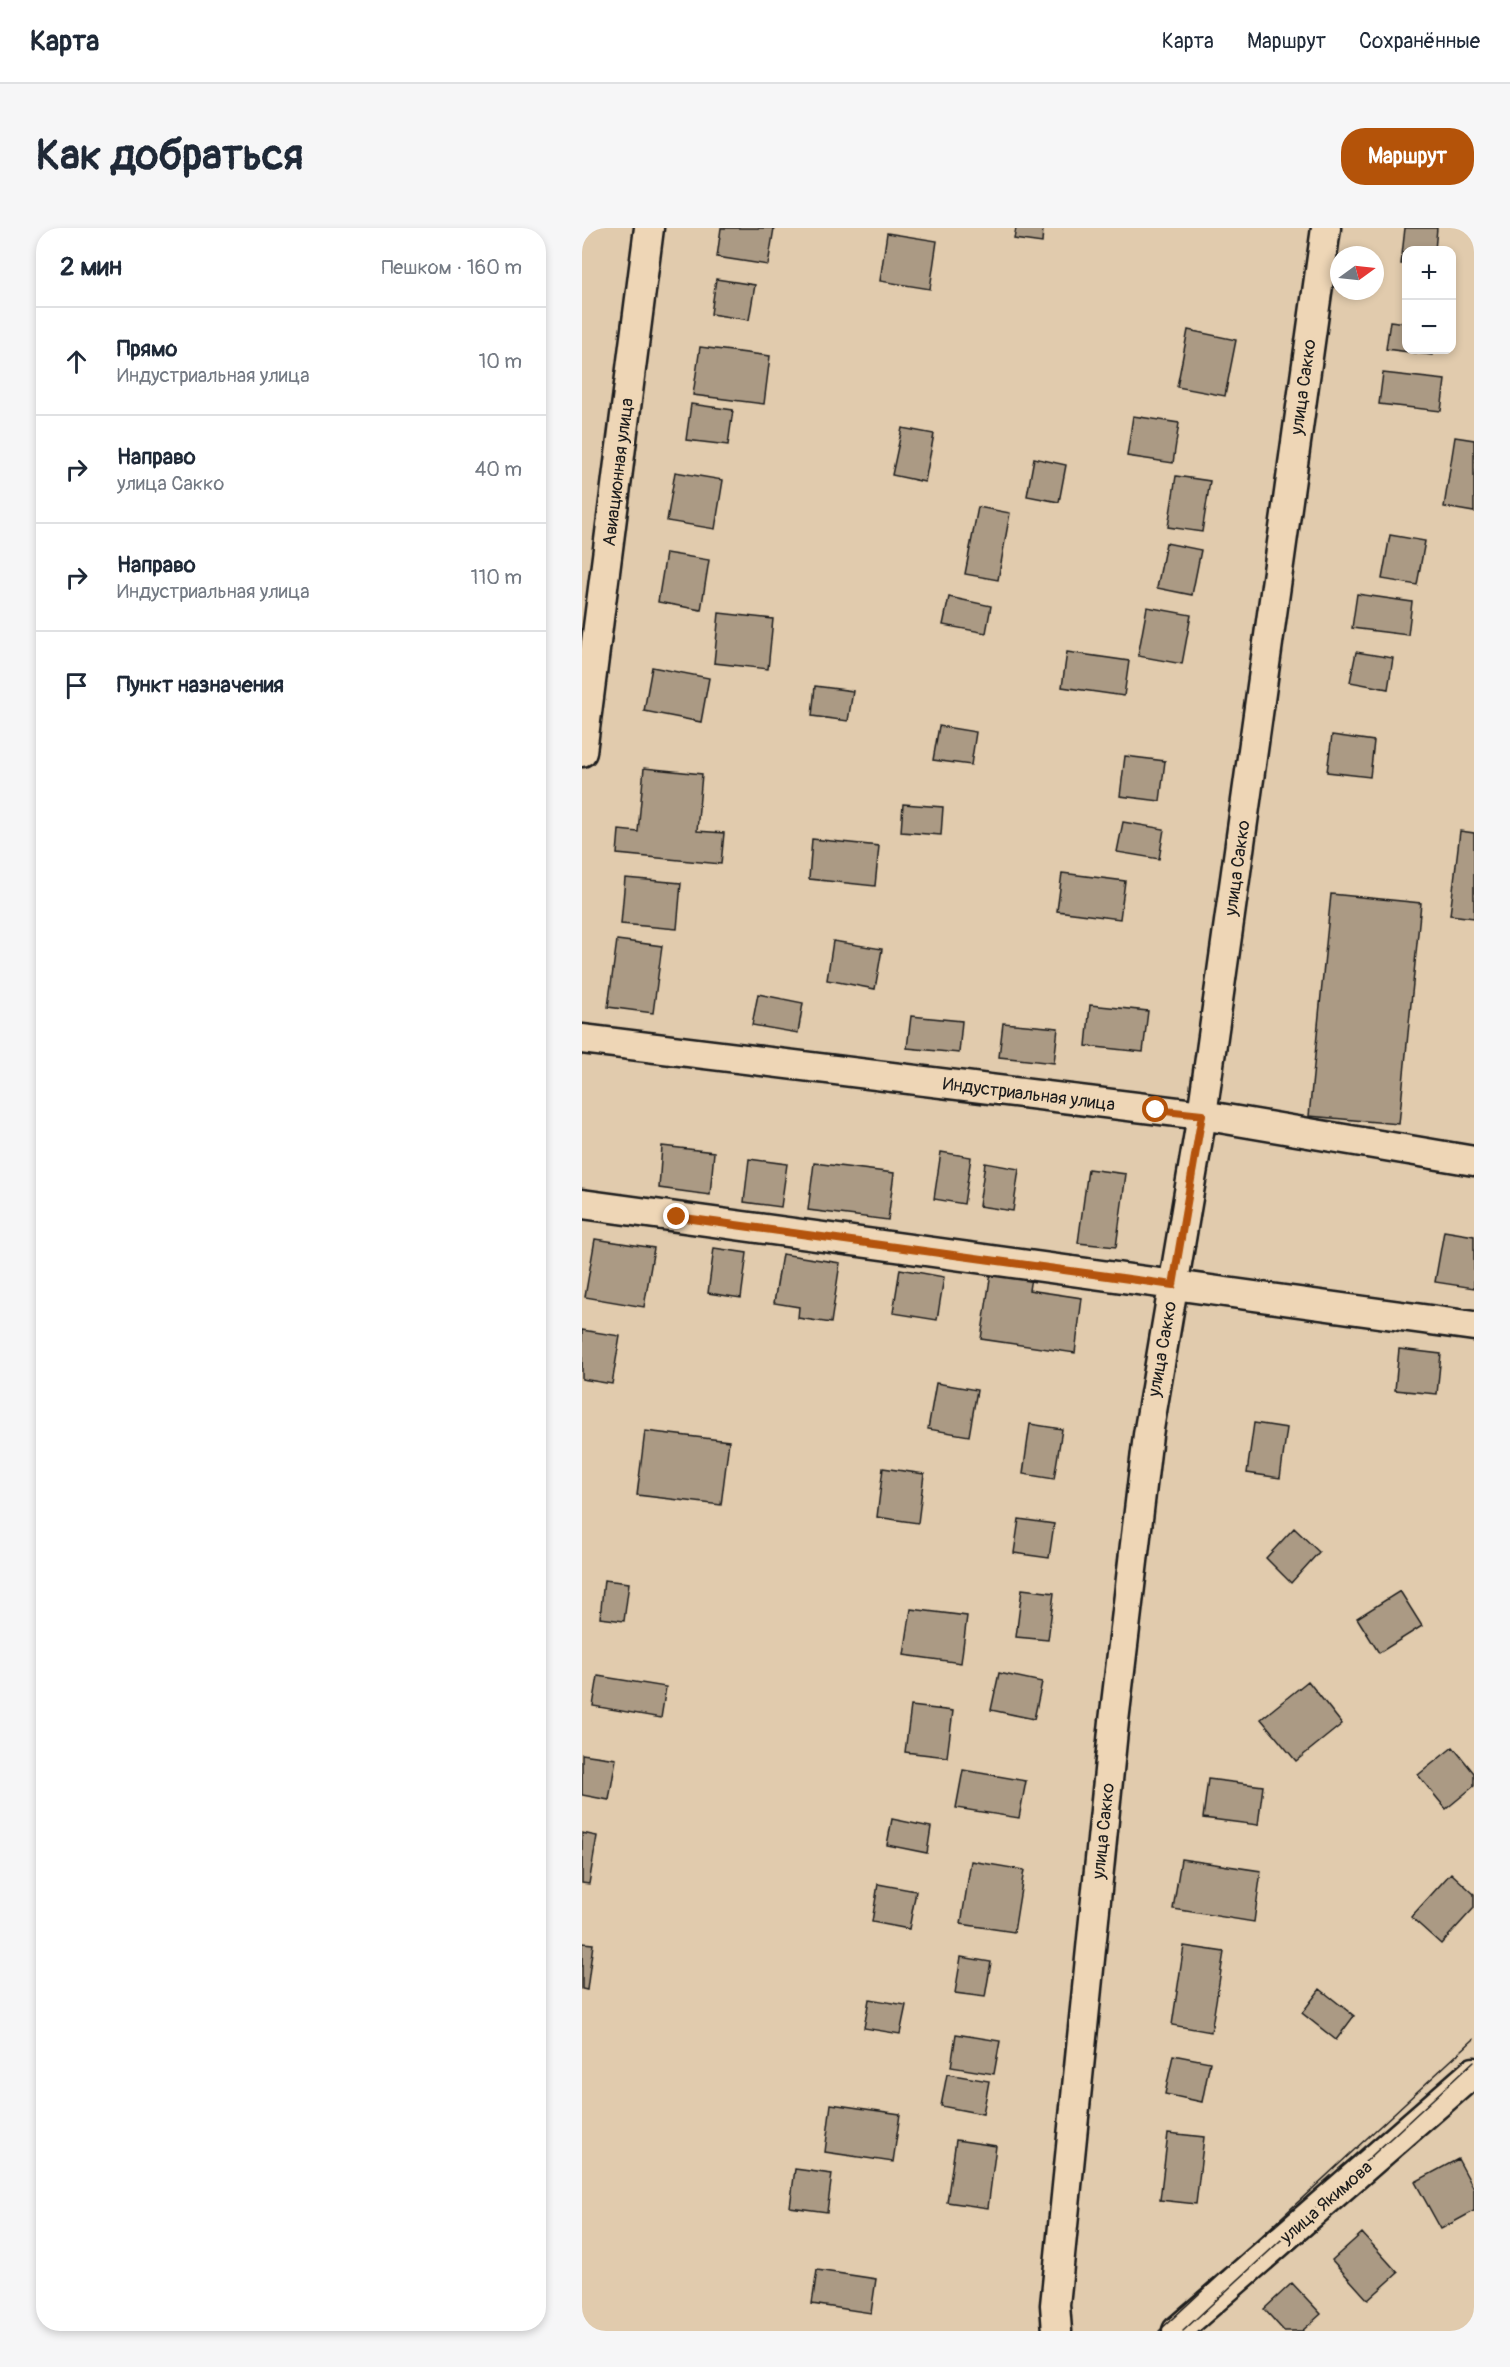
<!DOCTYPE html>
<html lang="ru">
<head>
<meta charset="utf-8">
<style>
  :root { --surface:#fff; --page:#f6f6f7; --text:#1f2937; --muted:#747a83; --line:#e0e1e3; --accent:#b45309 }
  body { margin:0; font-family:Pangolin,sans-serif; background:var(--page); color:var(--text) }
  .controls { position:absolute; right:18px; top:18px; display:grid; overflow:hidden; border-radius:12px; box-shadow:0 3px 9px #0003 }
  .controls button { width:54px; height:54px; display:grid; place-items:center; padding:0; border:0; border-bottom:2px solid var(--line); background:var(--surface); color:var(--text); font:30px sans-serif }
  .compass { position:absolute; left:748px; top:18px; width:54px; height:54px; border-radius:50%; background:var(--surface); box-shadow:0 3px 9px #0003; rotate:75deg }
  .stop { position:absolute; width:18px; height:18px; margin:-14px; border:4px solid #b45309; border-radius:50%; background:#fff }
  .stop.end { background:#b45309; border-color:#fff; box-shadow:0 2px 6px #0008 }
  .list { margin:0; padding:0; list-style:none }
  h2 { display:flex; justify-content:space-between; align-items:center; height:78px; margin:0; padding:0 24px; font-size:26px }
  h2 small { font-size:20px; font-weight:400; color:var(--muted) }
  .list li { display:grid; grid-template-columns:39px 1fr auto; gap:18px; align-items:center; box-sizing:border-box; height:108px; padding:0 24px; border-top:2px solid var(--line) }
  .list b { display:block; font-size:22px; white-space:nowrap }
  .list p { margin:0; font-size:20px; white-space:nowrap; color:var(--muted) }
  .list em { font-size:20px; font-style:normal; color:var(--muted) }
  .icon { flex:none; width:33px; height:33px; fill:none; stroke:currentColor; stroke-width:2; stroke-linecap:round; stroke-linejoin:round }
  .map { position:relative; flex:none; width:892px; height:2103px; overflow:hidden; border-radius:24px }
  header { display:flex; align-items:center; gap:36px; box-sizing:border-box; height:84px; padding:0 30px; background:var(--surface); border-bottom:2px solid var(--line) }
  header strong { font-size:28px }
  nav { display:flex; gap:33px; margin-inline-start:auto; font-size:21px }
  .intro { display:flex; align-items:center; justify-content:space-between; box-sizing:border-box; height:144px; padding:0 36px }
  h1 { margin:0; font-size:42px }
  .button { padding:15px 27px; border-radius:24px; background:var(--accent); color:#fff; font-size:21px; font-weight:700 }
  main { display:flex; gap:36px; padding:0 36px }
  aside { flex:1; background:var(--surface); border-radius:24px; box-shadow:0 3px 9px #0003 }
  .map>svg:first-child { display:block }
</style>
</head>
<body>
<header>
<strong>Карта</strong>
<nav><a>Карта</a><a>Маршрут</a><a>Сохранённые</a></nav>
</header>
<div class="intro"><h1>Как добраться</h1><a class="button">Маршрут</a></div>
<main>
<aside>
<h2>2 мин<small>Пешком · 160 m</small></h2>
<ul class="list">
<li><svg class="icon" aria-label="ahead" viewBox="0 0 24 24"><path d="M12 20V5M6 11l6-6 6 6"/></svg><div><b>Прямо</b><p>Индустриальная улица</p></div><em>10 m</em></li>
<li><svg class="icon" aria-label="right" viewBox="0 0 24 24"><path d="M7 20v-9h11M14 6l5 5-5 5"/></svg><div><b>Направо</b><p>улица Сакко</p></div><em>40 m</em></li>
<li><svg class="icon" aria-label="right" viewBox="0 0 24 24"><path d="M7 20v-9h11M14 6l5 5-5 5"/></svg><div><b>Направо</b><p>Индустриальная улица</p></div><em>110 m</em></li>
<li><svg class="icon" aria-label="arrive" viewBox="0 0 24 24"><path d="M6 21V4h12l-3 4 3 4H6"/></svg><div><b>Пункт назначения</b></div></li>
</ul>
</aside>
<div class="map">
<svg width="892" height="2103" viewBox="0 0 892 2103">
  <rect width="100%" height="100%" fill="#e1cbad"/>
  <filter id="ink" filterUnits="userSpaceOnUse"><feTurbulence type="fractalNoise" baseFrequency=".0167" numOctaves="2"/><feDisplacementMap in="SourceGraphic" scale="12" xChannelSelector="R" yChannelSelector="G"/><feConvolveMatrix kernelMatrix="1 2 1 2 8 2 1 2 1" color-interpolation-filters="sRGB"/></filter>
  <g filter="url(#ink)">
    <path fill="#ab9a84" stroke="#1c1c1c" stroke-width="1.5" d="M139 0H192L186 37 135 29Z
      M434 0H461L460 15 432 11Z
      M823 0H855L853 22H824V36H819Z
      M305 5 355 13 348 61 298 53Z
      M134 51 173 57 167 92 129 86Z
      M808 93 824 95V122H851L850 127 804 121Z
      M606 102 654 112 643 168 595 159Z
      M118 119 188 128 182 176 111 167Z
      M801 145 863 152 859 183 797 176Z
      M109 176 151 182 146 217 104 212Z
      M551 188 597 195 591 235 545 228Z
      M320 200 352 206 343 254 310 247Z
      M873 209 892 212V284L862 279Z
      M452 230 484 237 477 274 445 268Z
      M93 244 141 252 133 301 85 293Z
      M594 248 628 253 620 304 586 299Z
      M396 279 428 285 416 352 383 346Z
      M808 307 843 313 835 357 800 351Z
      M584 315 619 322 610 367 575 360Z
      M84 325 127 332 119 382 76 374Z
      M775 366 830 374 826 407 770 400Z
      M367 369 409 378 404 405 361 397Z
      M565 379 609 387 600 436 556 428Z
      M137 385 191 391 186 441 132 435Z
      M485 424 547 433 542 468 480 459Z
      M774 424 811 430 806 461 768 454Z
      M70 439 127 450 119 494 62 483Z
      M233 458 271 463 266 493 230 488Z
      M357 498 394 504 389 537 351 532Z
      M750 507 792 513 788 549 745 544Z
      M543 528 583 533 578 573 538 568Z
      M62 540 120 546 115 603 142 605 139 636 35 626 37 602 56 604Z
      M321 576 361 579 359 607 319 604Z
      M541 594 582 601 577 631 535 624Z
      M878 603 892 605V690L868 687Z
      M230 611 297 618 293 658 227 651Z
      M480 645 543 653 538 691 475 683Z
      M43 650 99 655 95 701 39 696Z
      M749 666 839 675 817 896 727 888Z
      M35 712 80 718 71 785 26 779Z
      M251 713 300 721 293 761 245 752Z
      M176 766 221 775 216 805 170 797Z
      M508 777 566 783 561 824 504 818Z
      M329 788 380 793 377 825 325 820Z
      M421 795 476 800 472 835 417 829Z
      M80 918 132 924 128 967 77 960Z
      M359 924 389 929 382 976 352 971Z
      M167 931 205 936 199 979 162 974Z
      M232 935 312 945 306 992 226 982Z
      M403 935 437 941 431 983 397 978Z
      M506 941 544 946 534 1019 496 1015Z
      M862 1003 892 1008V1060L853 1054Z
      M13 1011 72 1020 62 1079 3 1069Z
      M132 1020 165 1025 159 1070 126 1065Z
      M200 1026 258 1035 249 1095 216 1090 217 1079 192 1075Z
      M318 1041 362 1049 355 1092 311 1085Z
      M409 1044 449 1050 447 1062 500 1070 493 1125 399 1111Z
      M0 1102 38 1108 30 1156 0 1151Z
      M817 1121 859 1126 855 1166 813 1162Z
      M354 1155 395 1162 387 1208 346 1201Z
      M672 1195 705 1200 698 1250 665 1245Z
      M448 1196 480 1201 472 1251 441 1246Z
      M63 1203 147 1213 139 1277 55 1267Z
      M301 1240 342 1246 336 1295 295 1289Z
      M437 1291 472 1296 467 1330 432 1325Z
      M712 1300 737 1324 709 1355 684 1330Z
      M22 1352 47 1355 42 1393 18 1390Z
      M440 1361 472 1365 466 1412 434 1409Z
      M818 1363 840 1398 797 1425 775 1390Z
      M329 1381 385 1388 379 1435 322 1427Z
      M417 1445 460 1454 452 1491 409 1482Z
      M16 1448 84 1459 79 1490 11 1478Z
      M726 1453 760 1496 714 1533 679 1491Z
      M329 1478 371 1483 365 1529 323 1524Z
      M871 1519 892 1545V1558L864 1581 836 1547Z
      M0 1526 34 1531 27 1572 0 1567Z
      M381 1542 444 1553 437 1590 374 1580Z
      M626 1551 681 1558 676 1597 621 1590Z
      M310 1591 349 1599 345 1625 305 1617Z
      M0 1605 15 1608 7 1656 0 1655Z
      M599 1631 679 1643 672 1694 591 1681Z
      M389 1633 442 1642 432 1704 379 1696Z
      M869 1645 892 1666V1680L859 1716 829 1689Z
      M296 1656 334 1663 327 1701 290 1694Z
      M0 1715 11 1716 5 1762 0 1761Z
      M602 1718 642 1724 629 1804 590 1797Z
      M379 1729 409 1734 403 1769 373 1765Z
      M738 1761 772 1788 754 1812 720 1785Z
      M287 1771 324 1777 318 1806 282 1800Z
      M374 1806 418 1813 412 1846 369 1839Z
      M591 1827 628 1834 620 1874 583 1866Z
      M365 1846 407 1853 401 1886 359 1878Z
      M249 1876 318 1886 311 1934 243 1924Z
      M586 1905 622 1909 614 1976 578 1972Z
      M374 1912 414 1918 406 1980 365 1974Z
      M876 1931 892 1961V1983L859 2001 833 1954Z
      M213 1941 250 1946 245 1984 208 1979Z
      M780 2005 816 2045 786 2072 750 2032Z
      M235 2042 294 2051 289 2085 230 2076Z
      M710 2055 739 2086 720 2103H702L682 2081Z"/>
    <g fill="none" stroke-linecap="round" stroke-linejoin="round">
      <g stroke="#1c1c1c" stroke-width="33">
        <path id="minor" d="M0 524 67 0
          M0 811 620 887 892 933
          M0 976 892 1098
          M475 2103 473 2077 532 1493 566 1207 620 887 744 0
          M595 2103 892 1844"/>
      </g>
      <use href="#minor" stroke="#eed6b6" stroke-width="28"/>
      <path stroke="#1c1c1c" stroke-width="1.5" d="M577 2103 892 1811
        M601 2103 892 1833"/>
    </g>
  </g>
  <g fill="none" stroke-linecap="round" stroke-linejoin="round" filter="url(#ink)">
    <path stroke="#b45309" stroke-width="8" d="M95 989 591 1057 620 887 574 882"/>
  </g>
  <g text-anchor="middle" stroke-width="6" stroke-linejoin="round" paint-order="stroke">
    <g font-size="18" fill="#1c1c1c" stroke="#eed6b6">
      <text transform="translate(721 159) rotate(-82)" y="6">улица Сакко</text>
      <text transform="translate(36 244) rotate(-83)" y="6">Авиационная улица</text>
      <text transform="translate(655 640) rotate(-82)" y="6">улица Сакко</text>
      <text transform="translate(447 866) rotate(7)" y="6">Индустриальная улица</text>
      <text transform="translate(580 1121) rotate(-80)" y="6">улица Сакко</text>
      <text transform="translate(521 1603) rotate(-84)" y="6">улица Сакко</text>
      <text transform="translate(744 1974) rotate(-41)" y="6">улица Якимова</text>
    </g>
  </g>
</svg>
<div class="controls">
<button>+</button>
<button>−</button>
</div>
<svg class="compass" viewBox="-18 -18 36 36"><path d="M0-13l5 13h-10z" fill="#e53935"/><path d="M0 13l5-13h-10z" fill="#747a83"/></svg>
<div class="stop" style="left:574px;top:882px"></div>
<div class="stop end" style="left:95px;top:989px"></div>
</div>
</main>
</body>
</html>
